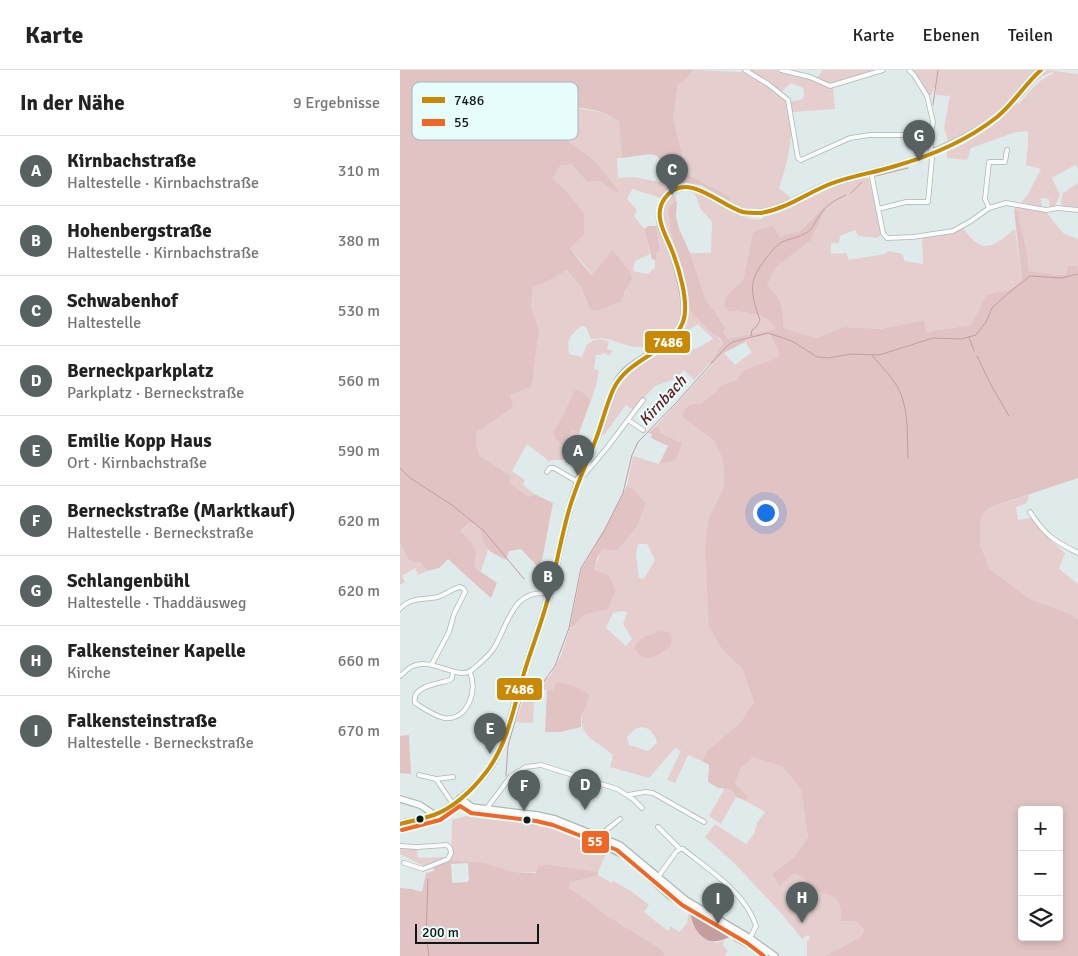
<!DOCTYPE html>
<html lang="de">
<head>
<meta charset="utf-8">
<style>
  :root { --surface:#fff; --page:#f2f2f2; --text:#222; --muted:#767676; --line:#e0e0e0; --accent:#586161 }
  body { margin:0; font-family:Signika,sans-serif; background:var(--page); color:var(--text) }
  .controls { position:absolute; right:15px; bottom:15px; display:grid; overflow:hidden; border-radius:5px; box-shadow:0 2px 8px #0003 }
  .controls button { width:45px; height:45px; display:grid; place-items:center; padding:0; border:0; border-bottom:1px solid var(--line); background:var(--surface); color:var(--text); font:25px sans-serif }
  .scale { position:absolute; left:15px; bottom:12px; width:124px; box-sizing:border-box; padding-left:5px; border:2px solid #101717; border-top:0; font-size:14px; line-height:18px; white-space:nowrap; color:#101717; -webkit-text-stroke:4px #e7fdfb; paint-order:stroke }
  .you { position:absolute; left:365px; top:442px; width:18px; height:18px; margin:-12px; border:4px solid #fff; border-radius:50%; background:#1a73e8; box-shadow:0 0 0 8px #1a73e833 }
  .badge { display:grid; place-items:center; width:32px; height:32px; border-radius:50%; background:var(--accent); color:#fff; font-size:16px; font-weight:700 }
  .pin { position:absolute; translate:-50% -41px; filter:drop-shadow(0 1px 2px #0008) }
  .pin::after { content:''; position:absolute; top:26px; width:18px; height:15px; background:inherit; clip-path:polygon(0 0,100% 0,50% 100%) }
  .list { margin:0; padding:0; list-style:none }
  h2 { display:flex; justify-content:space-between; align-items:center; height:65px; margin:0; padding:0 20px; font-size:21px }
  h2 small { font-size:16px; font-weight:400; color:var(--muted) }
  .list li { display:grid; grid-template-columns:32px 1fr auto; gap:15px; align-items:center; box-sizing:border-box; height:70px; padding:0 20px; border-top:1px solid var(--line) }
  .list b { display:block; font-size:19px; white-space:nowrap }
  .list p { margin:0; font-size:16px; white-space:nowrap; color:var(--muted) }
  .list em { font-size:16px; font-style:normal; color:var(--muted) }
  .icon { flex:none; width:28px; height:28px; fill:none; stroke:currentColor; stroke-width:2; stroke-linecap:round; stroke-linejoin:round }
  .map { position:relative; flex:none; width:678px; height:886px; overflow:hidden }
  header { display:flex; align-items:center; gap:30px; box-sizing:border-box; height:70px; padding:0 25px; background:var(--surface); border-bottom:1px solid var(--line) }
  header strong { font-size:24px }
  nav { display:flex; gap:28px; margin-inline-start:auto; font-size:18px }
  main { display:flex }
  aside { flex:1; background:var(--surface) }
  .map>svg:first-child { display:block }
</style>
</head>
<body>
<header>
<strong>Karte</strong>
<nav><a>Karte</a><a>Ebenen</a><a>Teilen</a></nav>
</header>
<main>
<aside>
<h2>In der Nähe<small>9 Ergebnisse</small></h2>
<ul class="list">
<li><span class="badge">A</span><div><b>Kirnbachstraße</b><p>Haltestelle · Kirnbachstraße</p></div><em>310 m</em></li>
<li><span class="badge">B</span><div><b>Hohenbergstraße</b><p>Haltestelle · Kirnbachstraße</p></div><em>380 m</em></li>
<li><span class="badge">C</span><div><b>Schwabenhof</b><p>Haltestelle</p></div><em>530 m</em></li>
<li><span class="badge">D</span><div><b>Berneckparkplatz</b><p>Parkplatz · Berneckstraße</p></div><em>560 m</em></li>
<li><span class="badge">E</span><div><b>Emilie Kopp Haus</b><p>Ort · Kirnbachstraße</p></div><em>590 m</em></li>
<li><span class="badge">F</span><div><b>Berneckstraße (Marktkauf)</b><p>Haltestelle · Berneckstraße</p></div><em>620 m</em></li>
<li><span class="badge">G</span><div><b>Schlangenbühl</b><p>Haltestelle · Thaddäusweg</p></div><em>620 m</em></li>
<li><span class="badge">H</span><div><b>Falkensteiner Kapelle</b><p>Kirche</p></div><em>660 m</em></li>
<li><span class="badge">I</span><div><b>Falkensteinstraße</b><p>Haltestelle · Berneckstraße</p></div><em>670 m</em></li>
</ul>
</aside>
<div class="map">
<svg width="678" height="886" viewBox="0 0 678 886">
  <rect width="100%" height="100%" fill="#dfebea"/>
  <path fill="#e6cece" fill-rule="evenodd" d="M293 0 341 2 343 0 385 29C399 53 387 94 379 118L391 128C373 138 347 147 329 131V126L285 103 282 84 273 48 278 14 287 8Z
    M346 0H378L433 16 435 39 392 42 390 32 403 29 404 24 403 18 391 13 381 22Z
    M423 0H477L433 15 424 13 416 9Z
    M511 0H637L599 42 574 59 548 71 544 58 550 26 536 25V18H534L531 25H528L521 11Z
    M647 0 678 4V99L675 95 652 108 660 125 656 134 650 139 649 129 641 128 642 138 621 132 627 126 641 99 626 95 627 79H628V61L616 62 571 78 567 90 547 88V78L591 55 616 33 619 34C628 24 639 8 653 4V2C640 4 630 19 621 29H617L627 16Z
    M160 35 200 42 219 51 222 88H217L218 108 233 107 266 113 270 118 261 128 232 119 227 129 237 140 234 146 244 159 250 184 235 191 233 200 237 202 248 204 255 197V181H260L256 156 257 154C268 173 283 221 281 243 279 261 258 276 239 277 221 277 212 265 191 269L186 257 181 256C169 267 167 268 169 284L182 287 187 274 192 272V271L199 269 209 271 207 279 213 281 210 285 202 283 201 285H196L194 299 199 300 196 316 191 330 181 321H174L163 345 155 358 166 373 172 360 179 363 166 390H151L150 392 127 374 112 401 125 410 123 415 134 424 129 427 110 413 111 406 80 386 76 374 77 363 110 325 129 318 132 315 139 260 131 236 133 216 156 207 167 200 181 217 190 239 225 224 228 216 213 181 193 205 170 178 183 165 184 143 166 120 153 109 160 96 171 94 187 112 200 111 216 123 219 120 193 89 135 48 134 43 139 38Z
    M462 107 469 109 470 114 480 158V166L477 168 458 166 455 160 440 166 439 173H431V184L446 183 449 190 484 184 489 181 502 184 505 191 523 194 522 168 553 163 563 158C567 163 572 170 577 173 590 183 605 166 615 159L622 210 610 220 587 224 571 255 527 262 524 250 481 259 444 257 416 268 384 258C382 236 384 232 367 215L377 196 410 171 426 139C414 144 411 150 402 159 389 172 368 165 353 162L343 211 329 241C345 242 369 243 377 259L328 269 323 262 326 258 306 230 290 183H311L312 152 299 137 300 136 293 120C316 128 337 152 362 149L365 145 429 116Z
    M678 113V139L662 136 661 133 663 123Z
    M273 125 276 127 277 132 276 130 273 131 272 134 275 181C264 163 256 141 273 125Z
    M615 135 646 142 664 164 678 169V201L668 196 666 204 660 205 628 201 619 150V142L614 140Z
    M288 239C296 247 319 266 323 274L310 293 294 310 284 300 275 309 255 316 233 340 226 335 204 365 201 363 216 321 225 304 278 272 283 283 297 278 313 269 298 254 265 276 285 253Z
    M370 264 379 282 378 287 343 301 336 310 321 315 316 322 283 346 314 371 323 390 324 416 309 448 322 579 342 599 354 632 340 653 307 681 302 691 288 685 275 713 267 710 281 681 275 678 249 708 210 697 213 685C192 667 174 666 185 634L153 621 137 619 134 633 133 653 116 652 124 626 150 606 161 586 170 557H173L184 545 208 539 216 521 193 500 203 478 217 481 237 457 246 433 234 419 227 416 233 386 259 394 282 373 259 362 258 357 256 356 322 284 324 283 335 295 352 282 348 277 345 269ZM238 474H247L255 490 244 509 239 508 236 484ZM222 541 227 542 223 554 232 569 226 576 206 558 213 543ZM241 657 249 659 256 668 257 673 248 681 229 675 227 667 235 659Z
    M629 425 627 433 616 437 618 450 632 448 649 469 665 483 659 499 678 514V549H673V545L630 529 590 499 580 475V452L584 442 591 437Z
    M69 452 79 455C83 464 83 473 88 480L81 501 74 497 77 487 61 462Z
    M0 473 9 490 21 493 27 501 18 505 15 498 2 506 5 512 0 515Z
    M353 686 383 697 401 720 408 767 394 787 372 804 391 805 396 804C405 808 409 815 417 821 421 823 425 823 429 825 441 829 441 840 441 851L457 852 464 860 461 867 424 886H407V871L410 868 408 865 404 867 403 870 381 843 334 793 305 767 315 754 346 774 354 764 357 753 365 742 346 731 349 727 335 713 341 698Z
    M325 718 330 719 336 727 321 754 309 746Z
    M69 745 96 747 145 755 208 779 198 802H114L85 793 51 790 52 750Z
    M0 778 17 779 18 788 46 787 24 796 0 784Z
    M198 805 212 813 213 811 231 821 249 835 244 842 268 861 271 856 279 862 287 853 289 842 294 857 315 873 324 870 323 876 328 881 324 886H265L261 879 209 847 180 825 169 820 170 813Z"/>
  <path fill="#e1c3c3" fill-rule="evenodd" d="M0 0H293L287 8 278 14 273 48 282 84 285 103 329 126V131L301 115 275 113 273 114C257 78 260 83 222 88L219 51C213 48 205 43 198 41 183 38 144 30 134 43L135 48 193 89 219 120 216 123 200 111 187 112 171 94 160 96 153 109 166 120 184 143V165L170 178 182 194 192 205 213 180 230 202 232 208 220 232 196 241 190 239 181 217 167 200 156 207 133 217 131 236 139 260 132 315 129 318 110 325 113 337 77 362 76 374 80 386 111 406 110 413 129 427 134 424 153 433 142 490 138 497 121 479 109 481 106 490C99 486 89 483 85 475 82 469 82 462 78 455L69 452 61 461C73 477 80 476 74 497L97 513 91 528C76 515 62 502 48 489L39 498 27 501 21 493 9 490 0 473Z
    M274 129 277 132 276 146 279 159 290 183 306 230 326 258 323 262 328 269 376 259C369 243 344 242 329 241L324 235 327 225 343 211 353 162 372 156 380 167 400 161 424 137 426 139 410 171 377 196 367 215C384 232 382 236 384 258L416 268 444 257 481 259 524 250 527 262 571 255 587 224 610 220 622 210 614 140 619 142V150L627 183 628 201 660 205 666 204 668 196H677L678 201V408L591 437 584 442 580 452V475L590 499 630 529 673 545V549H678V886H424L461 867 464 860 457 852 441 851C441 840 441 829 429 825 425 823 421 823 417 821 409 815 405 808 396 804L391 805 379 816 372 804 394 787 408 767 401 720 383 697 353 687 341 698 335 713 349 727 346 731 336 727 330 719 318 718 308 712 309 695 302 691 307 681 340 653 354 632 342 599 322 579 309 556 305 477 309 448 324 416 323 390 314 371 282 346C286 337 289 333 300 334L316 322 321 315 336 310 343 301 378 287 379 282 370 264 345 269V272L322 284 312 294 310 293 323 274 320 268 313 264 288 239 270 155 268 137 272 134ZM622 740H659V867H622Z
    M248 156H256L260 181 256 182V190L252 189 244 159Z
    M177 320 181 321 191 330 179 363 172 360 166 373 162 375 155 368 153 362 163 345 174 321Z
    M256 356 260 359 259 362 282 373 276 390 259 394 268 376 251 368 252 364 248 363Z
    M227 416 234 419 246 433 237 457 217 481 203 479 197 488 194 500 209 506 216 521 208 539 184 545 173 557H170L182 498 205 459Z
    M260 561 268 562 272 567 271 576C257 585 245 598 234 577 239 567 250 565 260 561Z
    M156 612 172 615 190 625 181 647V657L160 662H145L147 620 153 621Z
    M9 665 11 704 0 703V666Z
    M51 790 85 793 114 802 136 803 138 796 147 795 198 802V805L170 813 169 819 180 825 209 847 261 879 265 886H0V818L12 819 22 822 26 803 34 801 33 796 45 793ZM68 793 69 810 67 812 53 813 52 811 51 794Z"/>
  <path fill="#c49d9e" d="M291 839 320 858 343 868 345 871 344 876 330 867C314 874 305 873 295 858 292 853 292 847 289 842Z"/>
  <g fill="none" stroke-linecap="round" stroke-linejoin="round">
    <path stroke="#c49d9e" stroke-width="1" d="M533 35 538 0
      M476 106 508 98
      M451 123 462 112
      M351 266 352 260 356 257 360 250C356 240 351 224 353 213 354 202 373 177 382 172 391 168 403 167 411 159 414 156 416 150 419 146 426 135 435 130 446 125
      M569 267 574 281
      M472 285C481 297 494 308 500 322 509 343 507 366 508 388
      M577 286 591 315 609 346
      M0 398 10 408 52 435 84 461 124 509
      M106 706 108 676 121 630 127 623 144 611 155 596 169 558 181 498 205 459 223 423 232 385 238 372 276 333 327 276 333 272 368 263 392 271 417 287 428 288 451 284 479 285 533 268 561 269 576 265 586 252 592 238 605 226 630 206 662 208 678 204
      M26 867 28 809
      M27 872 29 886"/>
    <path stroke="#c49d9e" stroke-width="8" d="M87 744 148 753 198 772 227 787 270 826 299 845
      M337 868 350 875 364 886"/>
    <g stroke="#adb7b6" stroke-width="5.5">
      <path id="minor" d="M345 0 368 14 388 30 398 88 401 90 450 68 470 65H525L530 68
        M381 0 410 7 430 16 483 0
        M471 102 483 163 487 168 513 167 553 161 571 151 589 138 606 133 646 140 658 138 678 140
        M589 138 585 129 589 92H605L607 80
        M478 139 506 132H528L532 88 530 68 533 52 527 26 514 5 509 0
        M228 350 243 360
        M147 402 150 398H154L178 412 206 379 243 330
        M630 442C645 465 654 471 678 483
        M0 539C10 527 25 530 38 527 46 524 52 519 60 517L64 519 65 522 54 544 49 562 32 594
        M53 602 52 608 50 610C38 614 11 616 15 633 23 638 34 646 44 648 68 651 78 620 70 602
        M0 606C4 603 8 598 13 596 32 587 58 611 72 600 79 594 89 586 94 578 108 555 113 517 149 524
        M19 705 36 709 53 707
        M36 709 53 734
        M228 725 245 722 253 723 304 752
        M87 738 111 706 126 697 141 695 217 719 233 729 242 738
        M258 757 280 779H283C309 800 346 823 356 856L350 868
        M199 766 220 749
        M0 776 17 777 47 775 50 778 51 783 48 789 23 799 4 793
        M258 807 276 782 280 779"/>
    </g>
    <g stroke="#adb7b6" stroke-width="8">
      <path id="secondary" d="M60 728 72 737 137 745 155 749 220 775 286 830 350 868 375 886
        M0 729 20 735 35 745
        M0 754C13 750 27 749 39 743 57 734 84 709 94 691 107 669 116 629 124 603 132 577 142 551 149 525 159 487 164 449 178 412 184 396 192 380 198 364 204 347 208 330 216 314 229 286 272 282 283 251 289 234 277 195 271 178 267 169 261 160 260 150 259 143 261 134 265 128 287 99 320 136 343 142 353 144 363 143 372 140 391 135 407 123 425 116 447 107 470 103 493 97 523 88 567 69 593 50 612 37 623 15 641 0"/>
    </g>
    <use href="#minor" stroke="#fafcfc" stroke-width="4"/>
    <use href="#secondary" stroke="#fafcfc" stroke-width="5.5"/>
    <g stroke="#e7fdfb" stroke-width="8">
      <path id="bus-1" d="M0 754C11 751 23 749 34 745 55 737 74 718 87 701 108 673 114 636 124 603 132 577 142 552 149 525 156 497 161 468 169 440 176 415 187 393 196 369 202 353 206 336 213 320 228 287 271 283 283 252 290 233 278 195 271 178 264 162 253 144 265 128 287 99 320 136 343 142 349 143 355 143 361 143 386 139 407 123 430 114 451 106 472 103 492 97 528 87 568 70 597 47 614 33 625 14 641 0"/>
    </g>
    <g stroke="#e7fdfb" stroke-width="8">
      <path id="bus-2" d="M2 760 40 750 60 736 71 743 136 751 153 755 217 780 282 835 347 873 364 886"/>
    </g>
    <use href="#bus-1" stroke="#c98905" stroke-width="4"/>
    <use href="#bus-2" stroke="#f26522" stroke-width="4"/>
  </g>
  <g fill="#101717" stroke="#e7fdfb" stroke-width="2">
    <circle cx="20" cy="749" r="4.5"/>
    <circle cx="127" cy="750" r="4.5"/>
  </g>
  <g text-anchor="middle" stroke-width="4.5" stroke-linejoin="round" paint-order="stroke">
    <g font-size="16" font-style="italic" fill="#641921" stroke="#e7fdfb">
      <text transform="translate(262 330) rotate(-47)" y="6">Kirnbach</text>
    </g>
  </g>
  <rect x="12" y="12" width="166" height="58" rx="8" fill="#e7fdfb" stroke="#a6b8b7" stroke-width="1"/>
  <rect x="22" y="27" width="23" height="6" fill="#c98905"/>
  <rect x="22" y="49" width="23" height="7" fill="#f26522"/>
  <g font-size="14" fill="#101717">
    <text x="54" y="35">7486</text>
    <text x="54" y="57">55</text>
  </g>
  <g stroke="#e7fdfb" stroke-width="2">
    <rect x="244" y="260" width="47" height="24" rx="5" fill="#c98905"/>
    <rect x="96" y="607" width="47" height="24" rx="5" fill="#c98905"/>
    <rect x="181" y="760" width="29" height="24" rx="5" fill="#f26522"/>
  </g>
  <g font-size="14" text-anchor="middle" font-weight="bold" fill="#fff">
    <text x="268" y="277">7486</text>
    <text x="119" y="624">7486</text>
    <text x="195" y="776">55</text>
  </g>
</svg>
<div class="controls">
<button>+</button>
<button>−</button>
<button><svg class="icon" aria-label="layers" viewBox="0 0 24 24"><path d="M12 4l9 5-9 5-9-5zM3 14l9 5 9-5"/></svg></button>
</div>
<div class="scale">200 m</div>
<div class="you"></div>
<div class="pin badge" style="left:178px;top:406px">A</div>
<div class="pin badge" style="left:148px;top:532px">B</div>
<div class="pin badge" style="left:272px;top:125px">C</div>
<div class="pin badge" style="left:185px;top:740px">D</div>
<div class="pin badge" style="left:90px;top:684px">E</div>
<div class="pin badge" style="left:124px;top:741px">F</div>
<div class="pin badge" style="left:519px;top:91px">G</div>
<div class="pin badge" style="left:402px;top:853px">H</div>
<div class="pin badge" style="left:318px;top:854px">I</div>
</div>
</main>
</body>
</html>
